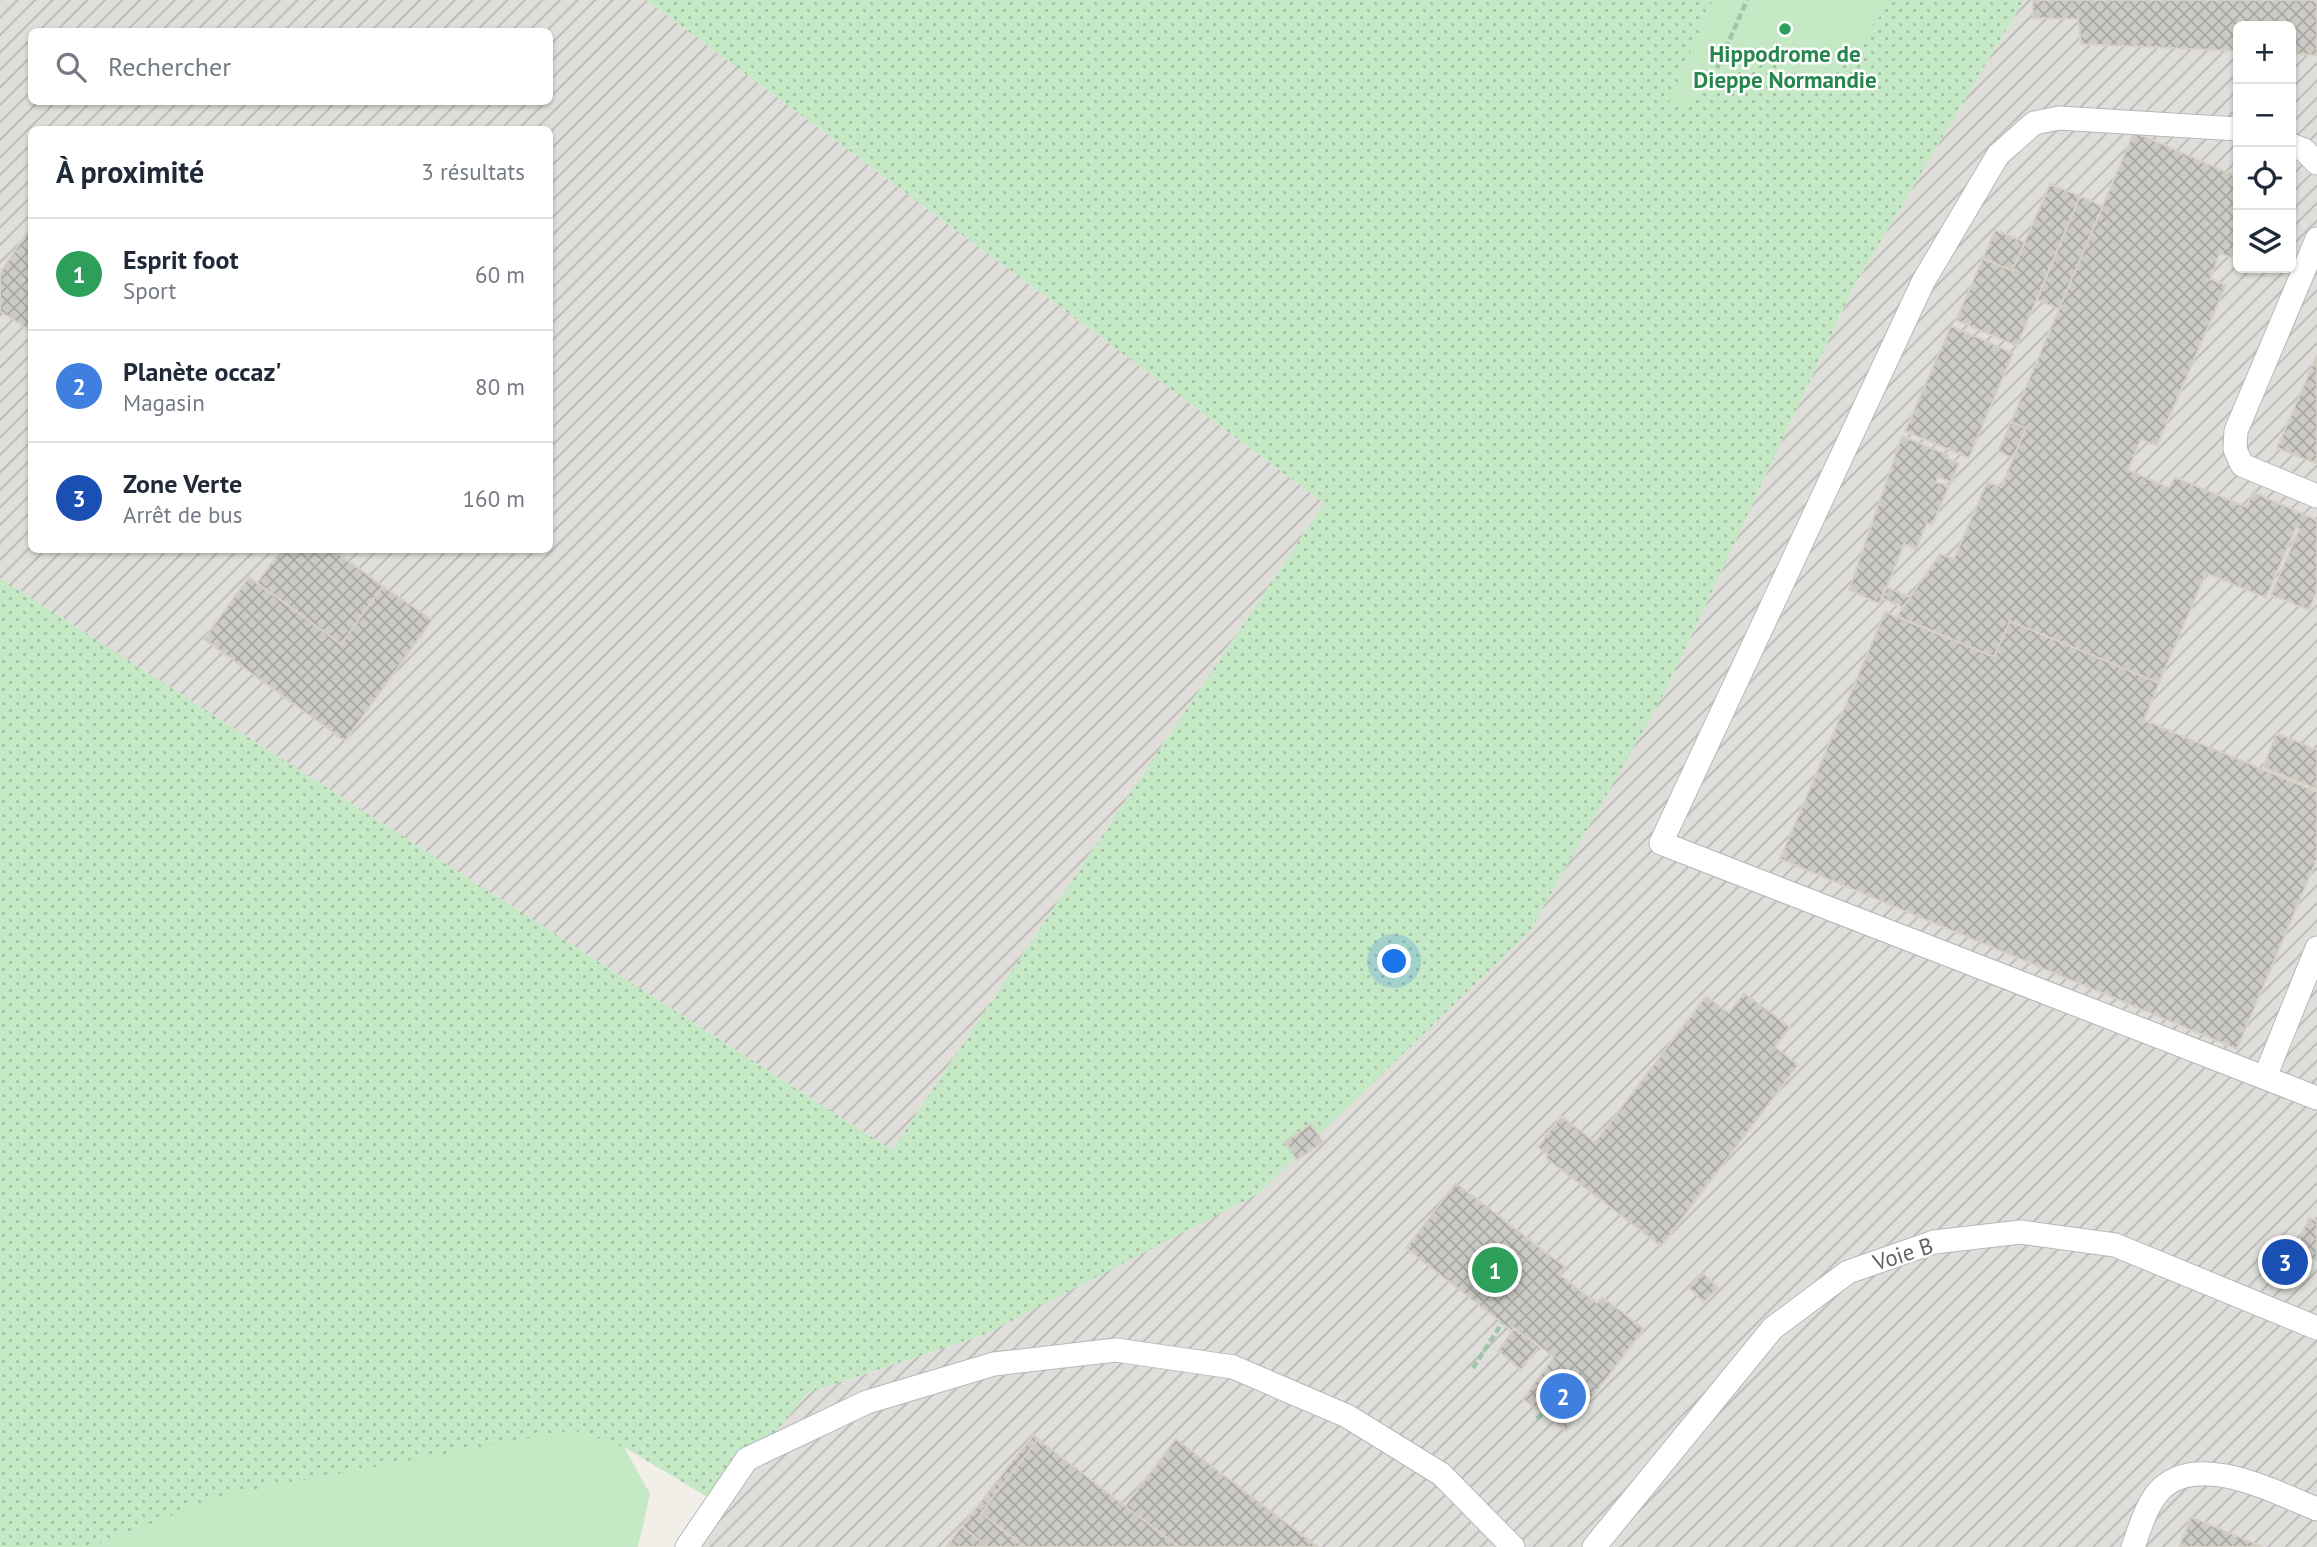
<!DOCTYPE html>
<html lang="fr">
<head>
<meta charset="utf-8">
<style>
  :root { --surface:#fff; --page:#f6f6f7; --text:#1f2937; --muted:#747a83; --line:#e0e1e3; --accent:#ea4335 }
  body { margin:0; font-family:"PT Sans",sans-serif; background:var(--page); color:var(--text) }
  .controls { position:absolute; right:21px; top:21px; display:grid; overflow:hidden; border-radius:10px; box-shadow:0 2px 5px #0004 }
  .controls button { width:63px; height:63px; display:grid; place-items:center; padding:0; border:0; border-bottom:2px solid var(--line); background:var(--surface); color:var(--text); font:35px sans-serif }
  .you { position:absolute; left:1395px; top:962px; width:24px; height:24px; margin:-18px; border:5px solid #fff; border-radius:50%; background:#1a73e8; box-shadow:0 0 0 10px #1a73e833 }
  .badge { display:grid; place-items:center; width:46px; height:46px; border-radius:50%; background:var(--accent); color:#fff; font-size:23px; font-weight:700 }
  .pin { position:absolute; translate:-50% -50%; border:4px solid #fff; box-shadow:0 2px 7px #0006 }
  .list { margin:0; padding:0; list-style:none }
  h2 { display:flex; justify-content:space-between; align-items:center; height:91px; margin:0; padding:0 28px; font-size:30px }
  h2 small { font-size:23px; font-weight:400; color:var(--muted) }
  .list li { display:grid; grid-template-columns:46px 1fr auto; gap:21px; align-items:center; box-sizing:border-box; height:112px; padding:0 28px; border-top:2px solid var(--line) }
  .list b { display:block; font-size:26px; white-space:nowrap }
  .list p { margin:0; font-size:23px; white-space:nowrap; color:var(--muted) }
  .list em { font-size:23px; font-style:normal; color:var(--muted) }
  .icon { flex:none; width:38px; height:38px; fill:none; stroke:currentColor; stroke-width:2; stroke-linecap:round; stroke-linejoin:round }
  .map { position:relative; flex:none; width:2317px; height:1547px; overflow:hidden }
  .search { position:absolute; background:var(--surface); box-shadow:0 2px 5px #0004; left:28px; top:28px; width:525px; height:77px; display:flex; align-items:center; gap:18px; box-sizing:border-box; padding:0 24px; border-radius:10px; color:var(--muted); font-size:26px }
  .panel { position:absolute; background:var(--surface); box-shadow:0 2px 5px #0004; left:28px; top:126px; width:525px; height:427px; border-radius:10px }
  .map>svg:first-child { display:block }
</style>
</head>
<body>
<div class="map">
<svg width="2317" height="1547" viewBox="0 0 2317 1547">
  <defs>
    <pattern id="industrial-furrows" width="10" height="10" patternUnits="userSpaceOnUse" patternTransform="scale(1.75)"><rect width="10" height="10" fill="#e0deda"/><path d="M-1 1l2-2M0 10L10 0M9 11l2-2" fill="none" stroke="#b9b8b5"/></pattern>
    <pattern id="green-dots" width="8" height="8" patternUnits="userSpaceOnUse" patternTransform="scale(1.75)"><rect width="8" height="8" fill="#c5e8c5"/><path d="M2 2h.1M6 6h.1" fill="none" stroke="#a3c0a4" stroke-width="1.8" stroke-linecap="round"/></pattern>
    <pattern id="building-cross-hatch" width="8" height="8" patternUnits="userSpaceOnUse" patternTransform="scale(1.75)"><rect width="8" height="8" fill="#cccac5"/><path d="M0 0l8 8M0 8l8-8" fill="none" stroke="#a9a8a4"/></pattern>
  </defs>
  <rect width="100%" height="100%" fill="#f1efe8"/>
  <path fill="url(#industrial-furrows)" fill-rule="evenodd" d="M0 0H646L1324 503 892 1150 0 578ZM32 32H550V102H32ZM32 130H550V550H32Z
    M2024 0H2317V1547H686L807 1393 986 1334 1667 688 1853 288ZM2238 26H2291V268H2238Z"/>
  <path fill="url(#green-dots)" d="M646 0H1713L1665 113 1760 59 1824 84 1893 0H2024L1853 288 1667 688 1530 931 1258 1194 986 1334 807 1393 719 1504 624 1447 103 1542 96 1547H0V578L892 1150 1324 503Z"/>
  <path fill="#c5e8c5" d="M1713 0H1893L1824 85 1760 59 1664 114Z
    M573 1430 624 1447 650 1494 638 1547H96L103 1542 225 1495Z"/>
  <path fill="url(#building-cross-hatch)" stroke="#d6d1c6" stroke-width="2" d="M2033 0H2317V55L2291 54V26H2238V51L2081 44 2078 19 2033 18Z
    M2134 132 2238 177V260L2220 253 2210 279 2226 285 2157 446 2141 439 2128 470 2169 488 2175 477 2246 507 2253 492 2317 520V591L2309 610 2271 595 2299 529 2296 527 2266 598 2206 573 2159 683 2010 621 1994 657 1897 616 1940 554 1954 559 1987 482 2001 487 2026 428 2011 422Z
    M2050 184 2080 196 2017 346 1956 320 1983 258 2012 271Z
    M2080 196 2103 206 2059 309 2037 300Z
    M32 225V332L0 311V273Z
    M1995 230 2025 242 2012 271 1983 258Z
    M1951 326 2013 353 1969 458 1905 431Z
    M2317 355V464L2277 448Z
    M2011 422 2026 428 2013 458 1998 452Z
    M1902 436 1948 455 1947 458 1959 463 1951 482 1938 477 1936 482 1949 486 1932 525 1927 523 1916 549 1904 544 1880 604 1849 590Z
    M281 550H333L383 586 341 644 257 583Z
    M249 577 341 644 383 586 432 620 345 741 204 639Z
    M1886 587 1910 597 1903 607 1881 598Z
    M1885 612 1994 657 2010 621 2159 683 2144 720 2317 792V859L2237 1049 1780 859Z
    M2277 733 2317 750V789L2263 767Z
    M1744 993 1790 1027 1775 1047 1798 1065 1661 1246 1546 1158 1548 1155 1538 1147 1561 1116 1595 1142 1706 996 1729 1013Z
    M1311 1124 1323 1142 1297 1160 1285 1142Z
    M1456 1183 1565 1267 1559 1274 1597 1303 1602 1297 1644 1329 1566 1431 1523 1399 1554 1357 1514 1328 1512 1331 1406 1248Z
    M2309 1218 2317 1221V1261L2294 1250Z
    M1703 1273 1718 1288 1704 1302 1689 1288Z
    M1514 1328 1539 1346 1521 1370 1498 1351Z
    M1033 1435 1038 1439 981 1513 1025 1547H988L962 1526Z
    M1038 1439 1125 1506 1179 1547H1025L981 1513Z
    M1176 1439 1318 1547H1179L1125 1506Z
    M2191 1517 2263 1547H2179Z
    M962 1526 988 1547H946Z"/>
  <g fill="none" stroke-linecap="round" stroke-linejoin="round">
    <g stroke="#b5b8bc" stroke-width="25">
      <path id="lane" d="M2238 129 2059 118 2034 123 1998 155 1923 282 1661 843 2317 1098
        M2291 145 2304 150 2317 163
        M2317 239 2236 431 2235 449 2242 465 2317 496
        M2265 1077 2317 948
        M687 1547 747 1459 867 1402 994 1364 1116 1350 1233 1367 1347 1416 1441 1474 1513 1547
        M1594 1547 1773 1328 1848 1272 1934 1242 2021 1232 2115 1245 2317 1328
        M2133 1547C2140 1528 2147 1502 2162 1488 2201 1452 2276 1493 2317 1509"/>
    </g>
    <path stroke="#9cc7a9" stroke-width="4.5" stroke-dasharray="7 3.5" stroke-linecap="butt" d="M1717 68 1747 0
      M1473 1368 1502 1323
      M1537 1419 1542 1413"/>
    <use href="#lane" stroke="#fff" stroke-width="23"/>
  </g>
  <circle fill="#2e9e5b" stroke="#fff" stroke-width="2.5" cx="1785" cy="29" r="7"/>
  <g text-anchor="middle" stroke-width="5" stroke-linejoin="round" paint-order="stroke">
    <g font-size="23" font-weight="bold" fill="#27864d" stroke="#fff">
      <text x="1785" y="62">Hippodrome de<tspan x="1785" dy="26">Dieppe Normandie</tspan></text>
    </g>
    <g font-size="23" fill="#5f6368" stroke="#fff">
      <text transform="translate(1903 1254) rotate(-18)" y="8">Voie B</text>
    </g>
  </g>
</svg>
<div class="controls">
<button>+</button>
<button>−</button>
<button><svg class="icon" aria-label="locate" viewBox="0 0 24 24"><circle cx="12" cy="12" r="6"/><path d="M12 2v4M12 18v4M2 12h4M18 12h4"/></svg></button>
<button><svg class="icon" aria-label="layers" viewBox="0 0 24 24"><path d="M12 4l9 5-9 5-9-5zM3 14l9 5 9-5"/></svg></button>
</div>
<div class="you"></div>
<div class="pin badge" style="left:1495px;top:1270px;background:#2e9e5b">1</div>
<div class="pin badge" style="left:1563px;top:1396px;background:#3f7fe0">2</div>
<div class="pin badge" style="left:2285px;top:1262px;background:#1a4fb4">3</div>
<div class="search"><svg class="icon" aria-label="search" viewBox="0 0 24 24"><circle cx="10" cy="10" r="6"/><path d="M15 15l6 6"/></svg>Rechercher</div>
<section class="panel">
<h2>À proximité<small>3 résultats</small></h2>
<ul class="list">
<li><span class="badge" style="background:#2e9e5b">1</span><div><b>Esprit foot</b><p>Sport</p></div><em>60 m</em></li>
<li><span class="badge" style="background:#3f7fe0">2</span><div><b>Planète occaz'</b><p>Magasin</p></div><em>80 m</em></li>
<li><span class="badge" style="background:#1a4fb4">3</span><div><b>Zone Verte</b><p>Arrêt de bus</p></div><em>160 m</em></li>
</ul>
</section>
</div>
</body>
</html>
